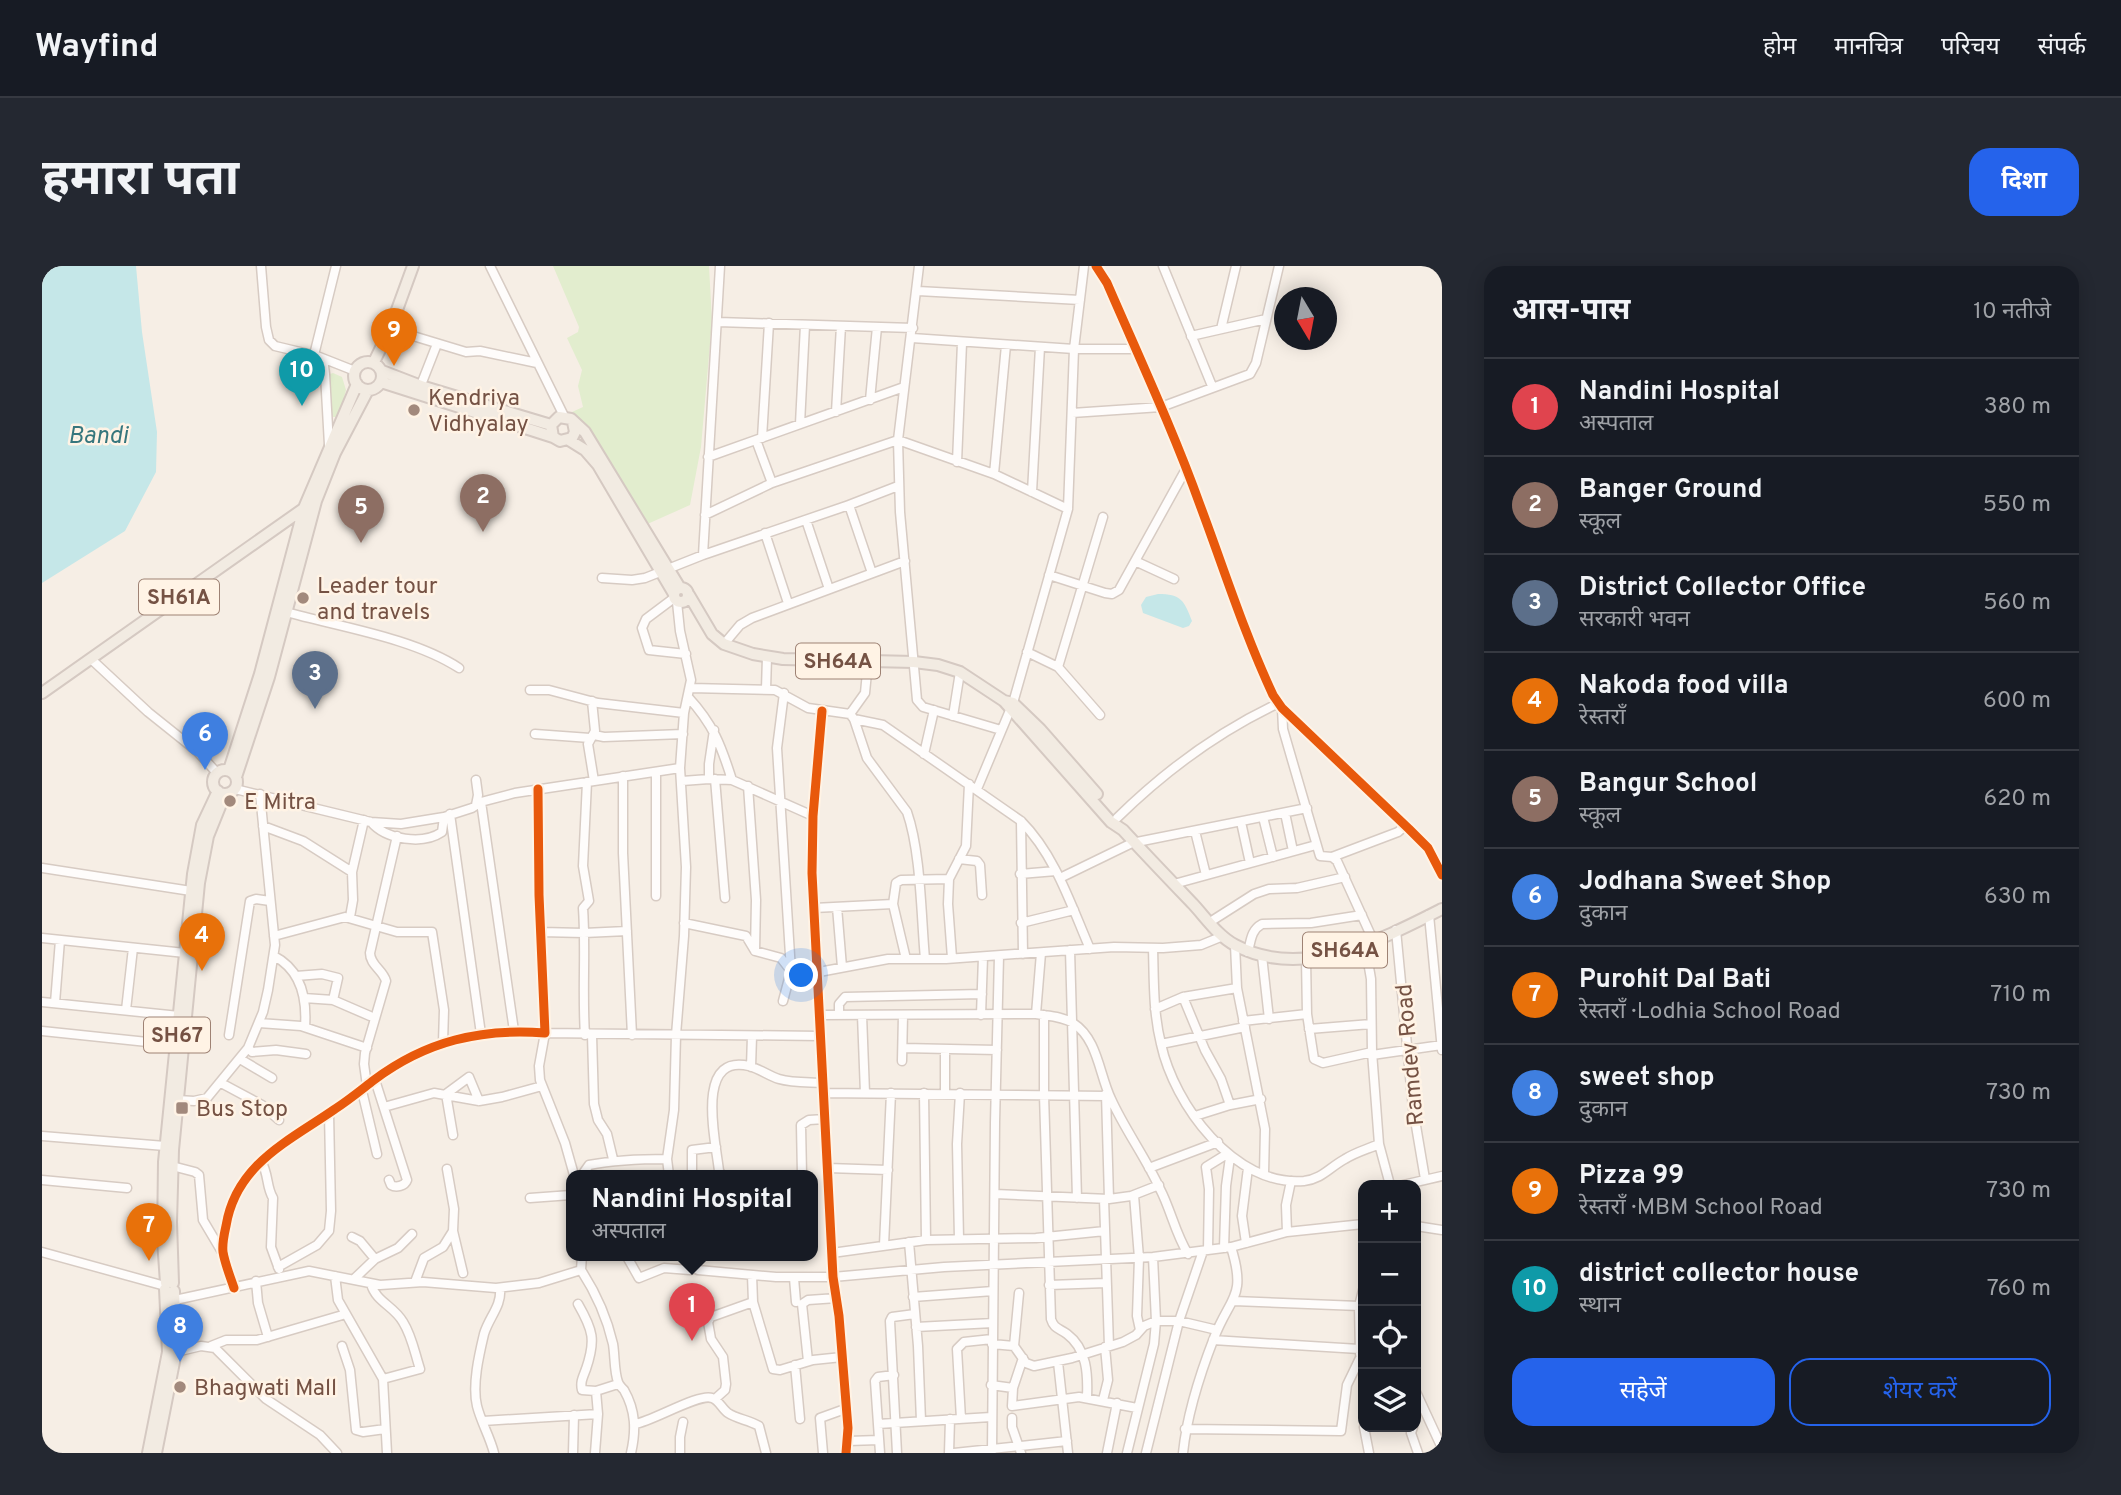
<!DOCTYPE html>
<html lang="hi">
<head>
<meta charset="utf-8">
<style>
  :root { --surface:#171b24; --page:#242831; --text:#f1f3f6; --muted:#9ea1a6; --line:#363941; --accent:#2563eb }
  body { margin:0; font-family:Overpass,"Noto Sans Devanagari",sans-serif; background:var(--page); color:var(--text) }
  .controls { position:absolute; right:21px; bottom:21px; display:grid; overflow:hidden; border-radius:14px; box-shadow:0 4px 18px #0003 }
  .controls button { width:63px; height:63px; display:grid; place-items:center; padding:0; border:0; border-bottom:2px solid var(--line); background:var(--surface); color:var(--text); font:35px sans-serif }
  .compass { position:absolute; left:1232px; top:21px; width:63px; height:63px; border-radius:50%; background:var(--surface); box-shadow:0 4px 18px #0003; rotate:170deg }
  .you { position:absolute; left:760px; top:710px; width:24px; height:24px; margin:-18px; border:5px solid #fff; border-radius:50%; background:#1a73e8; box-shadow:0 0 0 10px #1a73e833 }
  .badge { display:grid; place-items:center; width:46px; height:46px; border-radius:50%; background:var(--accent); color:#fff; font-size:23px; font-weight:700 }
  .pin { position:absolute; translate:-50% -58px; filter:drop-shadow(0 2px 4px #0008) }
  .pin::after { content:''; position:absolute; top:37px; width:24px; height:21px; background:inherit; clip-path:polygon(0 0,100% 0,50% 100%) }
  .popup { position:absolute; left:524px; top:904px; width:252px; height:91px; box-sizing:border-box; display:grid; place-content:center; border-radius:14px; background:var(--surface); filter:drop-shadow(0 2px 5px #0005); font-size:23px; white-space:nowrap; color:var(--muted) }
  .popup b { font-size:26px; color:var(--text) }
  .popup::after { content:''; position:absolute; left:50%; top:100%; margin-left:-14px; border:14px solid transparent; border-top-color:var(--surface) }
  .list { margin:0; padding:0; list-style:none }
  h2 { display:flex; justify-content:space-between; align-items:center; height:91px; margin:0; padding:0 28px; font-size:30px }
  h2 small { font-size:23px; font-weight:400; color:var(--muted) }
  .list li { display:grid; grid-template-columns:46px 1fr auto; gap:21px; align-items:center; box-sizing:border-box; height:98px; padding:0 28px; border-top:2px solid var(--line) }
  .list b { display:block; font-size:26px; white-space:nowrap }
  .list p { margin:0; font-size:23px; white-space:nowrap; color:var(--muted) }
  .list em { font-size:23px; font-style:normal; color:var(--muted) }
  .actions { display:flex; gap:14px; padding:21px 28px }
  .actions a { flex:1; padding:16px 0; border:2px solid var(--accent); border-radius:21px; text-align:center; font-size:24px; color:var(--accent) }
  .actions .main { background:var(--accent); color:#fff }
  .icon { flex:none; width:38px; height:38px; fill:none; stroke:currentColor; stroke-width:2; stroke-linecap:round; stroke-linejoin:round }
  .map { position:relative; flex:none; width:1400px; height:1187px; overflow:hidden; border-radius:21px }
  header { display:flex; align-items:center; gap:42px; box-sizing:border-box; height:98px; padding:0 35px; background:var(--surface); border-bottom:2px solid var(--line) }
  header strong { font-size:33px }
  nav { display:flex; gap:38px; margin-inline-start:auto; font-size:24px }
  .intro { display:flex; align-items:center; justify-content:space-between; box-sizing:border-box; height:168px; padding:0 42px }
  h1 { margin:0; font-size:49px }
  .button { padding:18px 32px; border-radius:21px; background:var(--accent); color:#fff; font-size:24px; font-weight:700 }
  main { display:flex; gap:42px; padding:0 42px }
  aside { flex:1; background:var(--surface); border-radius:21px; box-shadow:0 4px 18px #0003 }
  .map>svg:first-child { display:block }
</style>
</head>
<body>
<header>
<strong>Wayfind</strong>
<nav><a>होम</a><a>मानचित्र</a><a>परिचय</a><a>संपर्क</a></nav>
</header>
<div class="intro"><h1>हमारा पता</h1><a class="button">दिशा</a></div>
<main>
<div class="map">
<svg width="1400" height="1187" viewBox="0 0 1400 1187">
  <rect width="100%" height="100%" fill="#f6eee5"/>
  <path fill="#e2edce" d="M511 0H667L670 55 659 181 648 239 601 260 530 146 541 141 536 120 540 104 525 72 536 66 537 61Z
    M291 107 300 111 304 124 297 151H291L289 146 288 108Z"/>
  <path fill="#c5e7e8" d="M0 0H94L100 66 115 166 114 206 83 265 0 317Z
    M1116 328C1139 328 1142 334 1150 355L1147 360 1141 362 1101 347 1099 339 1104 331Z"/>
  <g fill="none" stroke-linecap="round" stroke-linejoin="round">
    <g stroke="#d7cbc3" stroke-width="11">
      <path id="minor" d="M219 0 224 61 227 74 233 80 275 90 313 105
        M448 0 522 150
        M877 0 856 174 858 246 875 434 881 441 959 464
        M1054 0 1065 17C1097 91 1131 164 1158 239 1182 303 1202 367 1231 429L1240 442 1367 563 1386 582 1400 609
        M1121 0 1170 120
        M876 25 1038 34
        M676 56 871 62
        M348 63 424 86 438 85 495 97
        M1179 63 1194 0
        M1149 70 1224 53
        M870 72 1032 83H1094
        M272 89 294 0
        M275 90 282 100 283 108 287 179
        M377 124 395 78
        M828 134 835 61
        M794 146 799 60
        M1030 147 1119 141 1208 108 1214 97 1237 0
        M758 158 763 59
        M720 172 727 57
        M714 174 730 217
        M666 191 862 121
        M915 196 920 77
        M952 208 964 79
        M990 226 998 81
        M663 249 730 217 856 174 952 208 1026 243
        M764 254 787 323
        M723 267 746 337
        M661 289 678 0
        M1093 295 1132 313
        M830 307 807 239 856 220
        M1007 309 1063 327 1070 328 1077 324 1144 203
        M560 312 590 314 603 312 661 289 807 239
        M632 332 604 353 600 362 607 384 644 388
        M244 346C298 361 371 372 417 402
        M682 378 698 359 710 352 863 295
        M985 386 1016 401 1058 449
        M49 393 106 446 156 486 175 507
        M1016 401 1061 251
        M649 422 733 424 766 442 808 448 812 453 825 492 865 546C879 586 879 649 883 693
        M724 423 725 391
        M488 424H507L556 437 642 447
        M646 431C671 458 679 479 690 514
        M550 435 553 465 546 478 552 515
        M1240 442 1241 463 1278 590 1290 591 1295 595 1331 674
        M780 445 771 550 770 607 791 1011 797 1050 806 1162 804 1187
        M808 448 823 427 826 396
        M911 450 918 406
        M812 453 841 459 979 555C1013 589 1029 639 1048 683
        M493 468 548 472
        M552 469 562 471 641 468
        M882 488 892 444
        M614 506V630
        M581 510V587L590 769
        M667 513V498L672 464
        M673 513 683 632
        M434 514 436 529 434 539
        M640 515 667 513 690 514 771 550
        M706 520 714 634 713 685
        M193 523 329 556 359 558 402 551 430 542 439 536 473 527 638 502
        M935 523 971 437 1026 243 1032 83 1042 0
        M439 536 472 765
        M1243 547 1251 585
        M408 548 439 768
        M1221 551 1231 591
        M1075 552C1124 504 1175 466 1237 437
        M979 555 981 688
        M329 556C344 574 381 579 400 566L402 551
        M1199 556 1208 597
        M221 560 261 575 310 606
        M1153 565 1164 609
        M1290 591 1356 566 1364 559
        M917 593 935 595 938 599 940 629
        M0 602 149 625
        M978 608 1014 605
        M1018 612 1090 577 1265 542
        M1132 618 1274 579
        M795 641 800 701
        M772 642 851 638
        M1387 649 1400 784
        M308 651 311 634 310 606 322 554
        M1168 656 1212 628 1227 623 1255 622 1303 611
        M642 657 704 670 713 685 739 692 749 705 777 706 846 693H904L1072 681 1121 682 1159 679 1181 670
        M979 657 1032 644
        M1354 664 1371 842 1383 913
        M499 666 542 667 585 665
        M232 670 303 651 355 666H390L402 744 401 777
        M0 672 143 687
        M1323 678 1329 713 1330 786 1337 878 1348 919
        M1193 679 1195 722 1223 863 1222 908
        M1111 682C1112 714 1111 746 1119 778 1132 838 1192 921 1262 915 1280 913 1288 901 1303 893 1314 886 1326 883 1337 878
        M1028 684 1035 932
        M1206 686C1209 674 1209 664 1220 658L1269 657 1320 649
        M232 690C259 704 265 733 263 761
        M1220 690 1227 753
        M910 692 906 638 907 613 924 580 927 518
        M864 693 851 638 854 617 859 614 907 613
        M1264 693 1265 748 1272 793 1281 797 1330 786
        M254 710 280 708 296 712 291 734 262 732
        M1141 731 1163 784 1179 813 1188 839
        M291 734 328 750
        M741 735 749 705 735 482 742 427
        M0 736 137 750
        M13 737 18 674
        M1113 743 1141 731 1195 722
        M84 744 91 682
        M994 748 999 687
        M778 749 994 748C1006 750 1020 750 1031 757 1056 773 1057 808 1069 833 1083 864 1104 892 1118 923 1129 944 1133 967 1146 988
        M797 749V738L803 731 940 728
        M820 749 823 827
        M939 749 941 691
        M1002 749V829L1009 1053C1012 1063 1017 1062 1025 1068 1045 1083 1046 1108 1045 1131
        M1201 755 1265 748
        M217 757 259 760 325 782
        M1267 763 1329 758
        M0 765 134 779
        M187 769 208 635 214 633 228 635
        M543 769C540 726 544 684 541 642L547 635 541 600 545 516
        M550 769 552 838 556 854 565 868 571 893
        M1119 778 1203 761
        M206 782 210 786 234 784 264 788
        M861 782 955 784
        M903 783V827
        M1330 789 1400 779
        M198 793 230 812
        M860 795 861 749
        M709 801 710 770
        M333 814 365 914C363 920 354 922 349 919L347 914
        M179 817 220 839 237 854
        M325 820 322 798 323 787 344 715C341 704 328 699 328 687L355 570
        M320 825 335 888
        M781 827 1064 830
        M882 827 884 974
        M1064 828 1067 933
        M136 834 152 835 165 832 206 782 221 746 226 724 233 679 218 528
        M342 841 392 827 437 835 460 831 500 820
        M1153 850 1188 839 1219 833
        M411 869 404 828 427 811 437 835
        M0 870 123 880
        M219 895C227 908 224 921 231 932L229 981 237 1003
        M130 900 153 906 157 909 161 954 180 986
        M786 902 846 904
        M1107 902 1176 876
        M532 909 523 877 498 814 497 800 503 767 779 770
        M540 909 547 899C573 894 598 893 625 893
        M627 909 625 893 632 844 634 769 642 670 644 601 638 502 642 447 649 414 638 365 635 336
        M650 909V884L674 881
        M680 909 677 905C674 876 652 787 707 800 718 803 727 810 737 813 751 817 767 816 781 817
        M760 909 759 859 767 854 783 853
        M0 914 85 922
        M1361 919 1400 910
        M953 928 1067 933 1089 930 1117 919
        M1092 929 1097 992 1095 1050 1098 1064
        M488 932 529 929
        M1062 933 1067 1080
        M1374 960 1400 964
        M411 965 421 1007
        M1245 966 1244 939 1249 915
        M310 971 318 975 333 993
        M917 973 915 878 918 827
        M867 976 876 1080 879 1155
        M1204 977 1200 950 1206 902
        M842 979 849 827
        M1182 982 1184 920 1188 891
        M1166 984 1167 923 1164 901 1185 888
        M0 986 123 1020
        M790 987 884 974 994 972 1063 965
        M584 989 597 1012 622 1002 648 1004 654 1002
        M652 989 656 1004 734 1011H791L902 1001 1111 991 1189 981 1245 966 1321 958
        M236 1001 275 979 287 965 289 945 287 847
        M539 1004 540 989
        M710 1009 711 1036 731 1103 738 1104 771 1094 800 1091
        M293 1010 296 1034 341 1113 345 1187
        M752 1012 754 1036
        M312 1013 333 993 356 982 370 968
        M214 1015 216 1037 226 1071
        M373 1016 382 992 401 981 411 965 412 943 405 903
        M329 1018C334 1036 352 1040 361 1056 370 1070 373 1088 378 1103L341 1113
        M1007 1019 1064 1017
        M192 1022C188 1010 183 998 181 986 180 977 182 969 184 960 194 898 247 875 293 843 307 834 319 824 332 814 384 775 439 762 503 767L497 629 496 523
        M871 1031 951 1025
        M133 1034 267 1005 338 1019 381 1016 454 1022 497 1017 539 1004C554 1027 565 1052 571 1078 573 1090 572 1105 576 1116 577 1119 580 1122 582 1124 594 1145 594 1165 589 1187
        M1192 1035 1317 1040
        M536 1038C551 1064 554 1074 544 1103 541 1111 538 1116 540 1124L554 1125 576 1118
        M874 1061 951 1057
        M1171 1074 1317 1083
        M950 1078 972 1080 984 1097 992 1100 1030 1092 1081 1076 1094 1069 1102 1060 1114 1055H1137L1175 1064
        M169 1080 184 1074H215L304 1048
        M300 1080 308 1104 314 1164 321 1166 343 1163
        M972 1080 977 1027
        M134 1086 159 1080 173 1082 224 1133 278 1169 295 1187
        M1318 1088 1317 1040 1321 1024
        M766 1095 760 1038 766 1034 795 1032
        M1016 1096 1026 1187
        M753 1099 758 1153
        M949 1119 971 1122 970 1140 1037 1131 1095 1142
        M971 1122 981 1092
        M1374 1126 1400 1182
        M673 1133 683 1124 684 1118 681 1091 669 1073 666 1056 669 1051 711 1036
        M1061 1134 1066 1114 1063 1081
        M970 1152V1161L979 1187
        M919 1153 915 1083 922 1076 950 1073
        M441 1155 556 1148
        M593 1158C611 1155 657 1127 670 1132 677 1134 680 1143 686 1147 695 1153 707 1154 717 1160L724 1187
        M836 1158 949 1151
        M1322 1161 1327 1187
        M1371 1161 1369 1167 1376 1187
        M1143 1163 1299 1165 1305 1119 1319 1090
        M806 1175 837 1174
        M452 1187C448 1171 439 1156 435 1140 430 1119 437 1089 442 1068 447 1051 460 1040 458 1022
        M531 1187 532 1149
        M553 1187 556 1148 554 1125
        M638 1187V1171L641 1156
        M781 1187 778 1152 803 1143
        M838 1187 833 1115 836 1111 852 1109
        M855 1187 848 1055 850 1051 873 1048
        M907 1187 908 1153
        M912 1187 1025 1175
        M950 1187 953 857 957 690
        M1065 1187 1075 1137
        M1085 1187 1112 1078 1114 1055 1111 991
        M1104 1187 1137 1055 1161 985
        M1141 1187C1145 1148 1158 1108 1172 1072 1188 1030 1205 1032 1189 981"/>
    </g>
    <g stroke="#d5c9c2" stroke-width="14">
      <path id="major" d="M312 110a14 14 0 1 1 28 0a14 14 0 1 1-28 0Z
        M332 96 348 63 371 0
        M340 105 379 120 509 159
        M339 116 511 171
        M531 156 533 166 530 172 518 175 511 171 509 159 517 151 529 153 543 166 638 322
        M527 174 543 184 556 199 632 328
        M632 329a7 7 0 1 1 14 0a7 7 0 1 1-14 0Z
        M647 329 670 368 682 378 711 388 741 393 872 396 896 399 918 406 962 435 971 437 998 463 1055 528
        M0 427 264 241
        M962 435 1069 556 1081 564C1104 589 1128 614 1151 638 1164 652 1176 670 1193 679 1260 715 1339 674 1400 643
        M171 516a12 12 0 1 1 24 0a12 12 0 1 1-24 0Z
        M187 504 218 408 262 242 315 118
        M194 511 227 411 274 235 293 187 326 124
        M124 1017 121 974 122 896 151 608 160 559 176 525
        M131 1017 129 956 131 884 157 617 166 570 183 528
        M106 1187 126 1086 123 1023
        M114 1187 134 1086 132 1025"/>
    </g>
    <use href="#minor" stroke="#fefcfb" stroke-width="8"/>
    <use href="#major" stroke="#f2ebe2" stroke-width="10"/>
    <g stroke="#fff3e5" stroke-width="13">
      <path id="cycleway" d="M1054 0 1065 17C1097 91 1131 164 1158 239 1182 303 1202 367 1231 429L1240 442 1367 563 1386 582 1400 609
        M780 445 771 550 770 607 791 1011 797 1050 806 1162 804 1187
        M192 1022C188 1010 183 998 181 986 180 977 182 969 184 960 194 898 247 875 293 843 307 834 319 824 332 814 384 775 439 762 503 767L497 629 496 523"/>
    </g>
    <use href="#cycleway" stroke="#e8590c" stroke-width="9"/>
  </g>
  <g fill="#a2897c" stroke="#fff3e5" stroke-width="2.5">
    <circle cx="372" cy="144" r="7"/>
    <circle cx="261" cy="332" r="7"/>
    <circle cx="188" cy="535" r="7"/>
    <rect x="133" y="835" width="14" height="14" rx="3.5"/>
    <circle cx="138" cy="1121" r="7"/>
  </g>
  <g text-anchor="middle" stroke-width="5" stroke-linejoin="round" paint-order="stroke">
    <g fill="#fff3e5" stroke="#9e8274" stroke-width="2">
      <rect x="97" y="313.5" width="80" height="35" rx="5"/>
      <rect x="754" y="377.5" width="84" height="35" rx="5"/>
      <rect x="1261" y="666.5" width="84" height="35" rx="5"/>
      <rect x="102" y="751.5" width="66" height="35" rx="5"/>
    </g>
    <g font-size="21" font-weight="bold" fill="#755244">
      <text x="137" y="338">SH61A</text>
      <text x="796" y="402">SH64A</text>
      <text x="1303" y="691">SH64A</text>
      <text x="135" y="776">SH67</text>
    </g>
    <g font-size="23" fill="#755244" stroke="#fff3e5" text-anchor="start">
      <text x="386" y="139">Kendriya<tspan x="386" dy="26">Vidhyalay</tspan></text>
      <text x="275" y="327">Leader tour<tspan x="275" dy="26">and travels</tspan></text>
      <text x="202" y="543">E Mitra</text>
      <text x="154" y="850">Bus Stop</text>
      <text x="152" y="1129">Bhagwati Mall</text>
    </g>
    <g font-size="23" fill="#755244" stroke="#fff3e5">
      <text transform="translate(1367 789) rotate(-95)" y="8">Ramdev Road</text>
    </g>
    <g font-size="24" font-style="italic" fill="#36767d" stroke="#fff3e5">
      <text x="56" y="177">Bandi</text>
    </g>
  </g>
</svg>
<div class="controls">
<button>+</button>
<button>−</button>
<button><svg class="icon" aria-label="locate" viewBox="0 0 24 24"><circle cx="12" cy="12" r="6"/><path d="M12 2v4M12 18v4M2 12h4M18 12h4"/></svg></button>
<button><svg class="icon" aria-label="layers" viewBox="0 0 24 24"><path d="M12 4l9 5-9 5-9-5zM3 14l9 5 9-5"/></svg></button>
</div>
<svg class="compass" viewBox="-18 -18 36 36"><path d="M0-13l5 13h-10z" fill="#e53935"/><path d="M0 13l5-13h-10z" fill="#9ea1a6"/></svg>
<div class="you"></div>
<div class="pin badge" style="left:650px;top:1075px;background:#e0444e">1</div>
<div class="popup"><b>Nandini Hospital</b>अस्पताल</div>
<div class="pin badge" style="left:441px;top:266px;background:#8d6e63">2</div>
<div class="pin badge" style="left:273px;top:443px;background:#5c6f8a">3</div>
<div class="pin badge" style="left:160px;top:705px;background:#e8710a">4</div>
<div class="pin badge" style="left:319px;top:277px;background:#8d6e63">5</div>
<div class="pin badge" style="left:163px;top:504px;background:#3f7fe0">6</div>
<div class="pin badge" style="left:107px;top:995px;background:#e8710a">7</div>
<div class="pin badge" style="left:138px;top:1096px;background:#3f7fe0">8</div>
<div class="pin badge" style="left:352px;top:100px;background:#e8710a">9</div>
<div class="pin badge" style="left:260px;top:140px;background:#0f9aa8">10</div>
</div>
<aside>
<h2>आस-पास<small>10 नतीजे</small></h2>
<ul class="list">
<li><span class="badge" style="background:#e0444e">1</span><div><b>Nandini Hospital</b><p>अस्पताल</p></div><em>380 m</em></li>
<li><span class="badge" style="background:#8d6e63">2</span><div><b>Banger Ground</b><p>स्कूल</p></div><em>550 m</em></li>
<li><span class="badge" style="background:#5c6f8a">3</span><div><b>District Collector Office</b><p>सरकारी भवन</p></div><em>560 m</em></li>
<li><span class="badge" style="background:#e8710a">4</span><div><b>Nakoda food villa</b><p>रेस्तराँ</p></div><em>600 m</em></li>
<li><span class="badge" style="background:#8d6e63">5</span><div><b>Bangur School</b><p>स्कूल</p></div><em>620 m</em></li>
<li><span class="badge" style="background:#3f7fe0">6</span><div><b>Jodhana Sweet Shop</b><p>दुकान</p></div><em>630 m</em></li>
<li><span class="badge" style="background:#e8710a">7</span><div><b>Purohit Dal Bati</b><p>रेस्तराँ · Lodhia School Road</p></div><em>710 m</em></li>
<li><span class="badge" style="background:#3f7fe0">8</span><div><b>sweet shop</b><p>दुकान</p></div><em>730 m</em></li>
<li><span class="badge" style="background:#e8710a">9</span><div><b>Pizza 99</b><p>रेस्तराँ · MBM School Road</p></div><em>730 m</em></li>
<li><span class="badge" style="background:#0f9aa8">10</span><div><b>district collector house</b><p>स्थान</p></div><em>760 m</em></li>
</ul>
<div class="actions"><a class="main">सहेजें</a><a>शेयर करें</a></div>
</aside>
</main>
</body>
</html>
